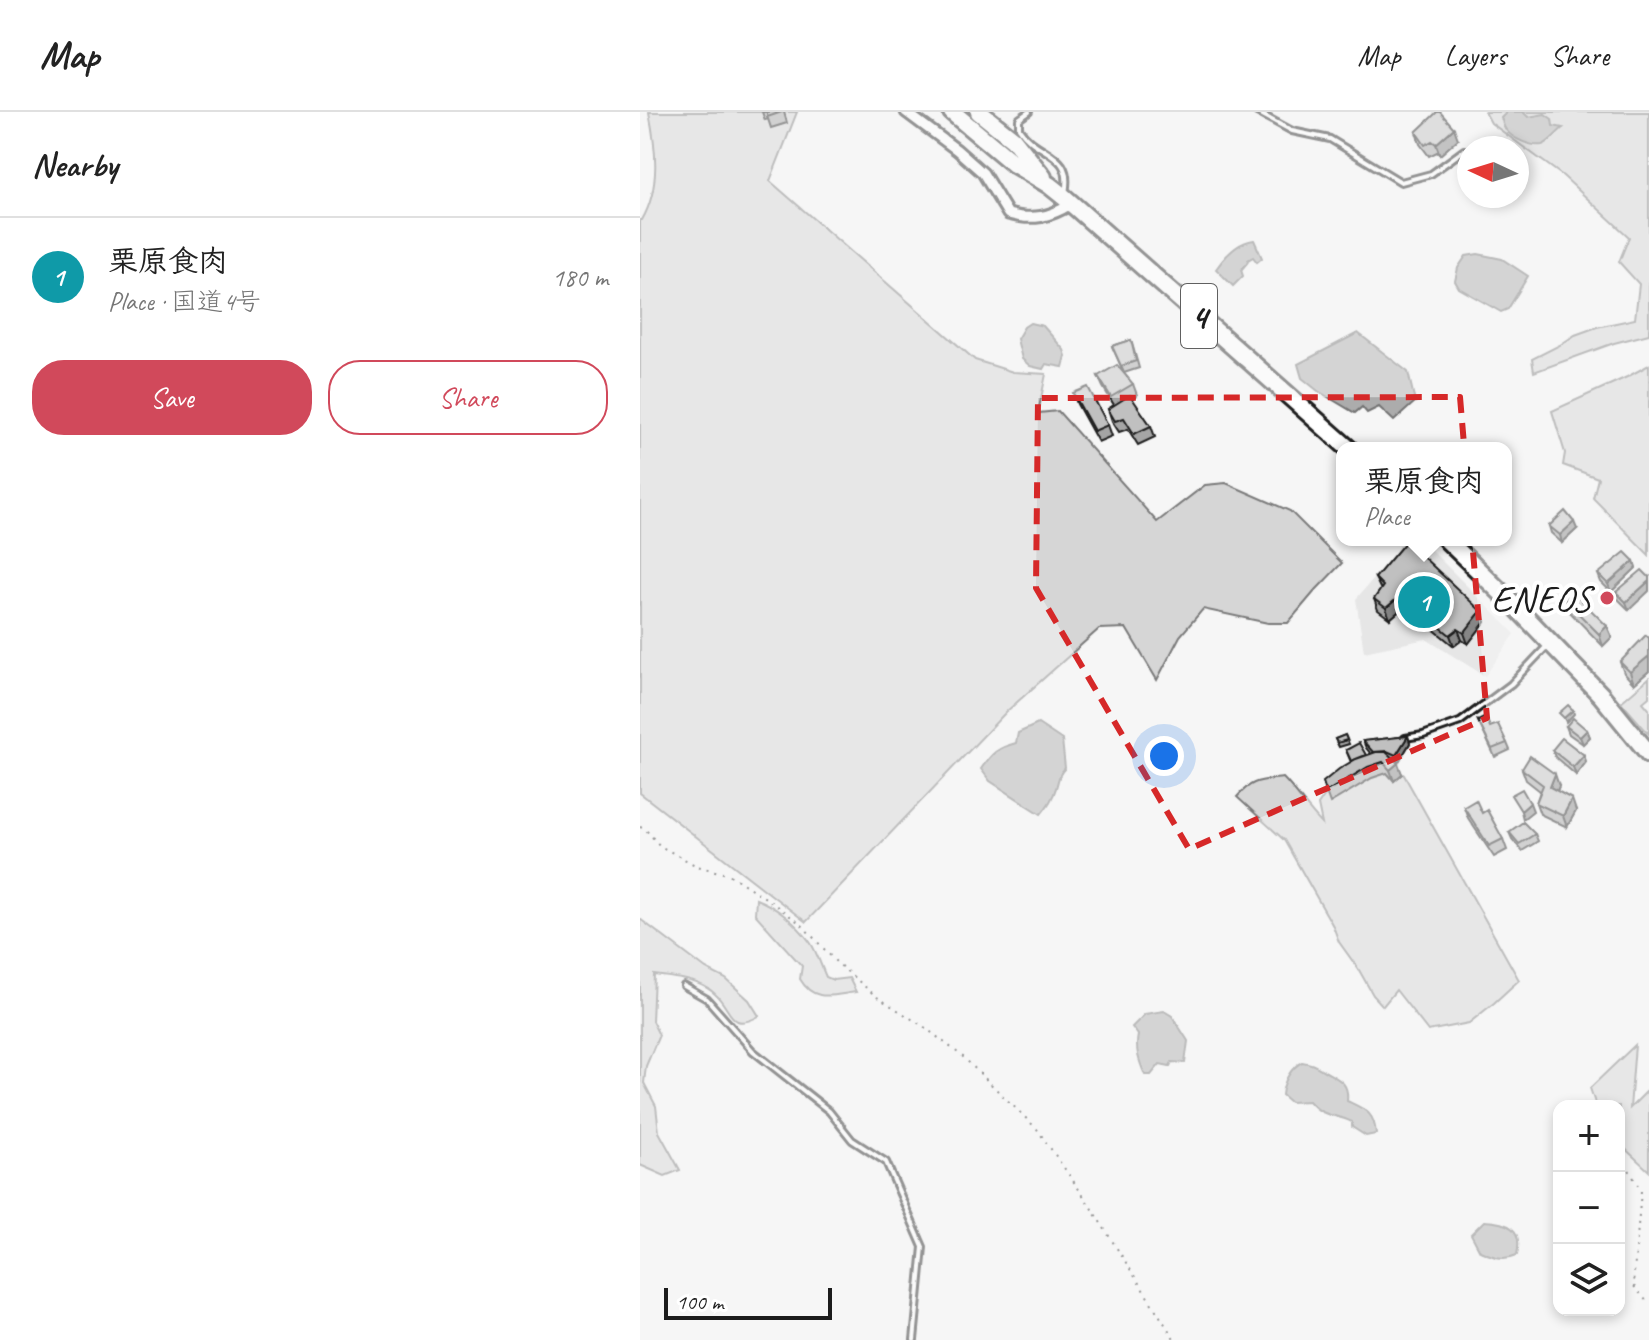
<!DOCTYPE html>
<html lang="en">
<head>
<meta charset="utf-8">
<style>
  :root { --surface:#fff; --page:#f2f2f2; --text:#222; --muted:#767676; --line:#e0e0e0; --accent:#d1495b }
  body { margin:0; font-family:Caveat,"Klee One",sans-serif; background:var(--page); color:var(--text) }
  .controls { position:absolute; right:24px; bottom:24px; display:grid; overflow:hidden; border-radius:16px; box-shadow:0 4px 12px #0003 }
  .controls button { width:72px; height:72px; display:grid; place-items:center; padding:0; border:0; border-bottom:2px solid var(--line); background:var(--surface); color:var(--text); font:40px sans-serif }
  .compass { position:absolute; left:817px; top:24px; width:72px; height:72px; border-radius:50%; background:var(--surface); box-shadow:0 4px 12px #0003; rotate:274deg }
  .scale { position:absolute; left:24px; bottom:20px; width:168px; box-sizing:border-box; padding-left:8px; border:4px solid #1c1c1c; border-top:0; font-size:22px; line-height:28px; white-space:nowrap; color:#1c1c1c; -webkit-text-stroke:6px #fff; paint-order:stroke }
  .you { position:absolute; left:524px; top:644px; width:28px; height:28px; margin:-20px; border:6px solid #fff; border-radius:50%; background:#1a73e8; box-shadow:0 0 0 12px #1a73e833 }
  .badge { display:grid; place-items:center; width:52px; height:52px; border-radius:50%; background:var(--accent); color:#fff; font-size:26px; font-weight:700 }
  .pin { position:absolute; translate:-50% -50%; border:4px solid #fff; box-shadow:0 2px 8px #0006 }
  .popup { position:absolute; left:696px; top:330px; width:176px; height:104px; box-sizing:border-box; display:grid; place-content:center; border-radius:16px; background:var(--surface); filter:drop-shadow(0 2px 6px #0005); font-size:26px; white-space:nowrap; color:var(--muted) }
  .popup b { font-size:30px; color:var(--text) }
  .popup::after { content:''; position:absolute; left:50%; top:100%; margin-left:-16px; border:16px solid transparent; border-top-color:var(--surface) }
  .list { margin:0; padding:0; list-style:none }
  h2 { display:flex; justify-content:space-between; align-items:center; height:104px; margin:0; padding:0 32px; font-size:34px }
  h2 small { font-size:26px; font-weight:400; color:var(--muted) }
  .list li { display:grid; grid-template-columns:52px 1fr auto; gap:24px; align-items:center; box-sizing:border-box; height:120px; padding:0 32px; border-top:2px solid var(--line) }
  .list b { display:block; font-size:30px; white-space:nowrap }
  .list p { margin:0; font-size:26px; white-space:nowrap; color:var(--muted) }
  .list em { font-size:26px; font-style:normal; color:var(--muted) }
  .actions { display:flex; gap:16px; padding:24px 32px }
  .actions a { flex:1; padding:18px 0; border:2px solid var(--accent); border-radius:32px; text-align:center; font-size:28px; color:var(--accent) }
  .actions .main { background:var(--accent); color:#fff }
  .icon { flex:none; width:44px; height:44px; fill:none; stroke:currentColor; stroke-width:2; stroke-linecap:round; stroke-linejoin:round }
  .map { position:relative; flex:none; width:1009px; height:1228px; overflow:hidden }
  header { display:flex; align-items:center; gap:48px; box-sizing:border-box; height:112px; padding:0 40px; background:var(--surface); border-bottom:2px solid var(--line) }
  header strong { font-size:38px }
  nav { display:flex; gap:44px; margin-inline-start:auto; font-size:28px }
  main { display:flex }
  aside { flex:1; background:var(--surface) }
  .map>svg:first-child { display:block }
</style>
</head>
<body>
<header>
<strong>Map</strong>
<nav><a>Map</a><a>Layers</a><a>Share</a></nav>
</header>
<main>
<aside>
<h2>Nearby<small></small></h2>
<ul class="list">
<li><span class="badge" style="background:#0f9aa8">1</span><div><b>栗原食肉</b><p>Place · 国道4号</p></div><em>180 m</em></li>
</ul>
<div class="actions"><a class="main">Save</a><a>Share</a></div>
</aside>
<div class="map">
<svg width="1009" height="1228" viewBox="0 0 1009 1228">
  <rect width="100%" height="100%" fill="#f6f6f6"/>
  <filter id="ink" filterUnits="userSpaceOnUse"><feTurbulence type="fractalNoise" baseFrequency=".0125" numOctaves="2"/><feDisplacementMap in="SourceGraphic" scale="16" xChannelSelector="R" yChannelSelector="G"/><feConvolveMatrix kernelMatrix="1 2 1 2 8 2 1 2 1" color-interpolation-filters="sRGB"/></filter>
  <g filter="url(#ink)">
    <path fill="#e6e6e6" d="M766 428H781L875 522 845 564 786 527 724 540 716 487Z"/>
    <path fill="#d6d6d6" stroke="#797979" stroke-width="2" d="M9 0H157L130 69 335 248 373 260 406 262 398 301 418 299 517 410 565 373 586 371 650 399 702 451 675 479 648 511H628L563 497 540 524 517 568 486 516 459 517 366 600 166 810 0 681V108H2C21 75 16 35 9 0Z
      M845 0H1009V222L974 231 894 260 892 247 920 233 935 223 957 215 995 207 999 172 979 150 989 125 923 64 851 11Z
      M1009 253V443L953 386 958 366 923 353 925 341 912 299 987 265Z
      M1009 566V585L1003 590 1009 597V622L981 590Z
      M747 649 764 663 879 868 854 891 829 911 788 919 756 878 743 894 733 883 719 858 699 830 693 814 644 728 597 685C612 667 620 669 643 666 657 680 667 697 682 712L678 693C694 666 719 659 747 649Z
      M116 787C137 795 157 812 170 830 177 840 181 854 186 865L193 868 209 866 216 880C192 883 174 891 160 867L162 854 115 802Z
      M0 807 66 857 86 867 109 888 119 904C89 921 92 897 75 882 71 878 64 874 59 872 46 866 28 865 14 863L12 909 19 923 6 954 4 971 16 994 19 1020 40 1058 25 1064 0 1053Z
      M995 933 990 996 1009 977V1059L979 1031V994H956L950 976Z"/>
    <path fill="#acacac" stroke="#727272" stroke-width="2" d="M867 0H883L888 5 905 2 912 7 913 14 923 16C916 21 910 31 902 33 891 35 873 27 866 18 863 14 863 10 861 6Z
      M614 128 622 146 617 150 613 145 608 148 607 151 601 158 603 164 593 174 576 157C585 144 597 130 614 128Z
      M838 142 862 147 888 164 868 197 861 200 819 176 815 169 818 156 826 144Z
      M390 211 403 214 424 238 426 244 423 255 406 252 403 257 390 254 382 247 377 227 384 215Z
      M718 221 768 260 775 290 754 309 739 295 727 301 722 295 715 301 678 279 662 266 658 252Z
      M398 612 422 628 425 656C418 663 419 667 416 676 413 686 408 694 401 702L350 669 341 657C352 641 357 636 376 631L378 621Z
      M524 899 532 904 548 929 545 951 532 950 530 954 520 952 511 963H505C499 949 495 938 498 923L492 915 505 902Z
      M662 950C675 952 675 954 686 960 700 968 709 971 707 989 726 998 734 1000 736 1022L726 1024 712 1015V1010C693 1001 683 1006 669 989L650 990 642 983C643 971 650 956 662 950Z
      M844 1109C868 1110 883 1116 877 1143 863 1149 854 1145 840 1139L831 1122Z"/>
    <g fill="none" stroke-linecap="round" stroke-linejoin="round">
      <g stroke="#1c1c1c" stroke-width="10">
        <path id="lane" d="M389 0 379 7V16C397 45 434 38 425 81
          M617 0 652 19 690 27 761 70 791 62 824 38
          M765 626 783 623 820 610 871 572 908 533
          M44 874 67 887 113 939 189 999 212 1028 246 1050 283 1135 274 1228"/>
      </g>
      <g stroke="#1c1c1c" stroke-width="15">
        <path id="street" d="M266 0 317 38 343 61 368 102C393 109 410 105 431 92"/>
      </g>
      <g stroke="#1c1c1c" stroke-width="22">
        <path id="highway" d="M312 0 374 52 409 73 424 85 708 336
          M339 0 373 27 403 65
          M807 428 875 494 961 583 1009 642"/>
      </g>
      <path stroke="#1c1c1c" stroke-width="2" stroke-dasharray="2 6" stroke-linecap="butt" d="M0 715 5 717 20 734 57 754 90 763 127 787 161 812 196 850 237 885 283 914 322 944 397 1017 445 1086 535 1228
        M979 1046 987 1054 1001 1079 993 1173 1009 1192"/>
      <use href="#lane" stroke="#fff" stroke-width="4"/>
      <use href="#street" stroke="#fff" stroke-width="9"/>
      <use href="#highway" stroke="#fff" stroke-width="16"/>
    </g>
    <path fill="#a5a5a5" stroke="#1c1c1c" stroke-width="2" d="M122 0H144L147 11 131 16 128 7 125 8Z
      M776 20 818 27 800 43 797 40 789 44 780 32Z
      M491 228 499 256 484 261 472 234Z
      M458 264 493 272 497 283 492 287 511 314 515 325 498 333 488 317 479 320 472 309 468 297 474 293 463 275Z
      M433 281 468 313 472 324 458 330 437 292Z
      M909 414 937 417 922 431 911 421Z
      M994 449 996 456 971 480 961 470 958 462Z
      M1009 465 989 498 979 488 976 480Z
      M735 466 841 499 845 510 828 532 822 528 814 534 765 494 750 507 738 498 734 487 741 478Z
      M919 482 967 514 972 525 963 534 923 493Z
      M1009 526V559L994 572 984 561 980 550Z
      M838 609 850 615 867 631 870 638 855 645Z
      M926 614 947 618 950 625 943 632 929 622Z
      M705 623 709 632 699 635 695 627Z
      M768 624 770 631 758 651 756 649 762 662 754 669 747 661 732 666 690 691 686 680 711 650 706 638 726 644 731 642 726 636 723 629Z
      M912 638 944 643 946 650 936 663 915 645Z
      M882 657 919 674 917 679 936 699 927 715 900 702 896 691 900 679 886 668Z
      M824 695 863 727 867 738 854 745 828 706Z
      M869 720 895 722 898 729 882 739 872 727Z"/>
    <path fill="#868686" stroke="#1c1c1c" stroke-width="2" d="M814 16 818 27 800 43 796 32Z
      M934 410 937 417 922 431 920 423Z
      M994 449 996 456 971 480 968 472Z
      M1009 469V479L989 498 986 490Z
      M761 483 765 494 750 507 746 496Z
      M841 499 845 510 828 532 824 521Z
      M967 514 972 525 963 534 959 522Z
      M818 517 822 528 814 534 810 523Z
      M1009 544V559L994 572 990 560Z
      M933 598 934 602 926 610 924 606Z
      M947 618 950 625 943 632 940 625Z
      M768 624 770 631 758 651 756 643Z
      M944 643 946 650 936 663 933 655Z
      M758 651 762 662 754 669 750 658Z
      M915 662 919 674 914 686 910 675Z
      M932 687 936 699 927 715 923 704Z
      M890 691 893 699 883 707 881 699Z"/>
    <path fill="#c0c0c0" stroke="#1c1c1c" stroke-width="2" d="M127 0H142L127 5Z
      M797 0H800L814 16 796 32 792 29 785 33 776 20Z
      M491 228 496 249 481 254 472 234Z
      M477 253 493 272 471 285 458 264Z
      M448 275 468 313 454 319 433 281Z
      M490 283 511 314 494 322 484 306 475 309 468 297Z
      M925 399 934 410 920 423 909 414Z
      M766 429 841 499 824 521 818 517 810 523 761 483 746 496 734 487 743 474 735 466Z
      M985 440 994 449 968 472 958 462Z
      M1002 458 1009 465V469L986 490 976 480Z
      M927 474 967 514 959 522 919 482Z
      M1006 523 1009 526V544L990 560 980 550Z
      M928 593 933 598 924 606 919 601Z
      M846 605 850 615 858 612 867 631 852 637 838 609Z
      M933 606 947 618 940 625 926 614Z
      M705 623 707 628 697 631 695 627Z
      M768 624 756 643 747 639 733 640 723 629Z
      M922 626 944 643 933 655 912 638Z
      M719 631 726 643 711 649 706 638Z
      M736 640H746L758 651 750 658 743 650 728 655 686 680 683 670 699 657 716 647Z
      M890 644 915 662 910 675 932 687 923 704 896 691 903 673 882 657Z
      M882 677 890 691 881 699 871 683Z
      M836 688 842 701 847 698 863 727 849 734 824 695Z
      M883 710 895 722 879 732 869 720Z"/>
  </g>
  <path d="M0 0H1009V1228H0ZM820 285 847 606 549 737 396 476 398 286Z" fill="#f6f6f6" fill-opacity=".55" fill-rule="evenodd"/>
  <path fill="none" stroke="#d62828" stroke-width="6" stroke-dasharray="16 10" stroke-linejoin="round" d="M820 285 847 606 549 737 396 476 398 286Z"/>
  <circle fill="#d1495b" stroke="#fff" stroke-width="3" cx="967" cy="486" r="8"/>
  <g text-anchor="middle" stroke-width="8" stroke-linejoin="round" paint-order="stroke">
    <rect fill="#fff" stroke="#606060" stroke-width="2" x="541" y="172" width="36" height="64" rx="6"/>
    <g font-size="36" font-weight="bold" fill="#1c1c1c">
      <text x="559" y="217">4</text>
    </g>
    <g font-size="38" fill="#1c1c1c" stroke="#fff" text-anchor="end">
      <text x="951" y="499">ENEOS</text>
    </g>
  </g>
</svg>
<div class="controls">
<button>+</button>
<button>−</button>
<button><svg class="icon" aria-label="layers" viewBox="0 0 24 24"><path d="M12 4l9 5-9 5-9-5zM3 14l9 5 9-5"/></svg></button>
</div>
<svg class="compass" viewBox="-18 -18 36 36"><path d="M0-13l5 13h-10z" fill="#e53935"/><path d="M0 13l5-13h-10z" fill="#767676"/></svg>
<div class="scale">100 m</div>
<div class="you"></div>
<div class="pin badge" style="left:784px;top:490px;background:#0f9aa8">1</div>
<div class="popup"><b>栗原食肉</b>Place</div>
</div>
</main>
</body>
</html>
